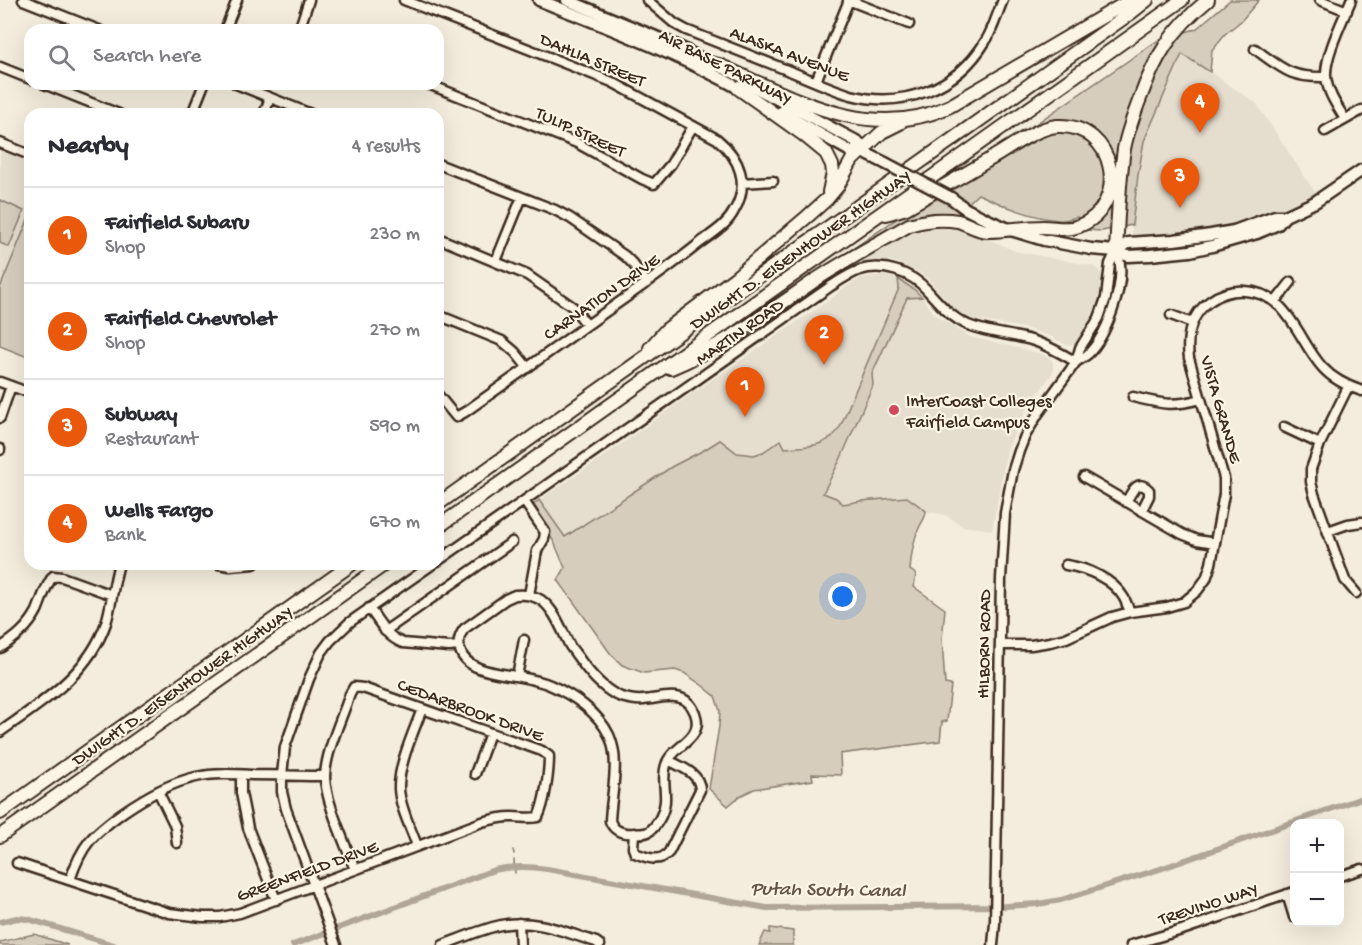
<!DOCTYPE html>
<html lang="en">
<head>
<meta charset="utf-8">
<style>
  :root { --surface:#fff; --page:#f7f7f7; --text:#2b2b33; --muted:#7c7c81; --line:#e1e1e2; --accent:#ea580c }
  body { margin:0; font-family:"Gochi Hand",sans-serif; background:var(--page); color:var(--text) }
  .controls { position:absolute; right:18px; bottom:18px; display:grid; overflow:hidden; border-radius:12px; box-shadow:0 6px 24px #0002 }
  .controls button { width:54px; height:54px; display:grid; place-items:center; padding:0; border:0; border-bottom:2px solid var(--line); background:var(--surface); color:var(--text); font:30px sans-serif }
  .you { position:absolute; left:843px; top:597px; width:21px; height:21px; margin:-15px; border:4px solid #fff; border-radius:50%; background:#1a73e8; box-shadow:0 0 0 9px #1a73e833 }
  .badge { display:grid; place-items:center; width:39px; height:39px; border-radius:50%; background:var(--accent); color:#fff; font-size:20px; font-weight:700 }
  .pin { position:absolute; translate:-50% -50px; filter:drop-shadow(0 2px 3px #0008) }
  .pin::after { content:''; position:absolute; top:32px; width:21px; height:18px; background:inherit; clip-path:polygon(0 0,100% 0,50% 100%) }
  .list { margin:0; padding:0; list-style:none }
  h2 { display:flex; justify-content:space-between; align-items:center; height:78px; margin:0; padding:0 24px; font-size:26px }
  h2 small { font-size:20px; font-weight:400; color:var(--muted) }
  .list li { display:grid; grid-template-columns:39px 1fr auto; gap:18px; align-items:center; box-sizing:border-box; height:96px; padding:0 24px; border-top:2px solid var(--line) }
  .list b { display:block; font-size:22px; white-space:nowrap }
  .list p { margin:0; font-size:20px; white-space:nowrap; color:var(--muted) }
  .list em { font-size:20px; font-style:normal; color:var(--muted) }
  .icon { flex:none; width:33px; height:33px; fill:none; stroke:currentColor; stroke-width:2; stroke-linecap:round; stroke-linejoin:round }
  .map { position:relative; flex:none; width:1362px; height:945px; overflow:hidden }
  .search { position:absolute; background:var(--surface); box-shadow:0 6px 24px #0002; left:24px; top:24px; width:420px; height:66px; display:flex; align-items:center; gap:15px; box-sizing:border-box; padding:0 21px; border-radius:18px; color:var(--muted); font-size:22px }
  .panel { position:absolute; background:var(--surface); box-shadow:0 6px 24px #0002; left:24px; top:108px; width:420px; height:462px; border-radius:18px }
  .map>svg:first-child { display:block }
</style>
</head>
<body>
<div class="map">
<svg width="1362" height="945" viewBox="0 0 1362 945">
  <rect width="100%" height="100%" fill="#f4eddd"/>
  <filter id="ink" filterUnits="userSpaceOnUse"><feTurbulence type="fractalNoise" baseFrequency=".0167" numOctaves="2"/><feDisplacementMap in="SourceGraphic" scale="12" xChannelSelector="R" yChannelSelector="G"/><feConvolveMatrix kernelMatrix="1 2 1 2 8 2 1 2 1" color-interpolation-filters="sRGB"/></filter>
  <g filter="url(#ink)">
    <path fill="#e5ddce" d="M1182 53 1256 103 1317 195 1287 209 1235 227 1132 237V225L1138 175 1144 141Z
      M0 151 30 162V358L0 346Z
      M951 225 970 230 986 238 1015 251 1093 266 1099 271 1102 275V283L1100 295 1087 327 1076 343 1072 345H1067L1050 336 1025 328 976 320 966 316 952 307 931 282 922 274 898 263 891 261H870L847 267 914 229 923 226Z
      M876 276H887L898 279 899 288 840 427 836 435 829 441 819 445 785 448 780 440 763 452 755 455 737 453 720 440 564 537 539 500 599 460 688 396 828 301 844 288 861 278Z
      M907 297H922L935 315 970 337 1039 353 1050 358 1053 362V372L1026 411 1007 449 992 530 962 526 946 515 926 511 907 497 861 501 843 504 836 498 822 493 841 458 873 385 872 374Z"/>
    <path fill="#d6cdbd" stroke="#887c6e" stroke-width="1.5" d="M1230 0H1259L1241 21 1225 34 1212 50 1210 72 1182 54 1144 141 1138 175 1132 225 1102 231 1084 230 1077 217C1071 218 1065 221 1059 220 1032 218 1002 205 978 194L955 216 938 214 826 267 1160 39 1196 29Z
      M0 200 24 211 9 247 0 243Z
      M30 215V358L0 346V288Z
      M898 279 915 290 922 297 907 298 872 374 873 385 841 458 823 493 836 498 843 504 861 501 907 497 926 511C926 518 922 521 919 528 913 541 911 556 910 570L916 574 914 587 945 609 942 639 945 684 951 685 947 721 942 722 940 741 840 754 841 775 812 774 813 780 754 789 740 796 728 806 709 789 719 726 720 711 715 696 703 686 684 673 675 670 644 673 622 665 610 653 558 580 565 568 554 542 532 506 539 500 565 537 673 466 704 450 720 440 737 453 754 455 763 452 781 440 785 448C806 446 828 448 840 427L899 288Z
      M770 928 793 931V945H759L765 932 770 933Z
      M34 934 68 945H0V942Z"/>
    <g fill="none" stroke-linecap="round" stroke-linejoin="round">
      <path stroke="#817466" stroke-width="1.5" d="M513 850 514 854
        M514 860 515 873"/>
      <path stroke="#b0a596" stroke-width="6" d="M0 922 17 918 28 919 114 945
        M293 945 494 870C512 866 528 866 547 869L767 908 1006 906 1038 904 1061 900 1160 869 1362 798"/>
      <g stroke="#3b2a1e" stroke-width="13">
        <path id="minor" d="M23 0 99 30
          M404 0 612 82 717 139C740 158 750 184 734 211 727 225 713 233 701 242 680 259 658 275 635 291 578 331 522 372 465 412L456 417 438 395
          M647 0 675 24 686 30C721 44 757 58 792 72 812 80 831 89 851 95 904 109 957 88 985 42 993 30 997 14 1003 0
          M848 0 909 24
          M1320 0 1347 11
          M225 30 237 0
          M299 30 309 0
          M1255 49C1283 69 1290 78 1326 77
          M0 67 30 79
          M816 81 849 0
          M44 84 119 114
          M236 84 311 114
          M428 84 577 143 642 179 654 184 671 164 693 126
          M192 114 204 84
          M264 114 270 98
          M1345 119C1337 106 1327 92 1326 76 1325 55 1343 20 1351 0
          M1325 131 1362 110
          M0 143 30 155
          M438 164 555 210 570 218 625 256 633 264 647 283
          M742 183 773 181
          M438 238 527 275 573 307 587 325
          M496 261 522 197
          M1276 301 1291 282
          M438 315 502 341 515 352 528 368
          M1171 315 1192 323
          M1076 362C1080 359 1085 357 1088 354 1106 337 1123 289 1120 265 1120 260 1118 255 1116 251
          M0 382 30 393
          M1348 387 1320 444 1311 469V482L1314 494 1345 580 1356 593
          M1133 397C1162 404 1172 407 1201 399
          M0 418 11 386
          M1284 427 1320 444
          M0 449V450
          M1084 477 1182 534 1197 540 1215 543
          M524 501 545 532 544 539 537 551 529 595
          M1126 502C1132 492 1137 478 1149 490V496L1142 510
          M1328 531 1348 524 1362 522
          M438 561 831 286C840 280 849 274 860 270 883 263 911 272 927 290 940 304 950 317 968 325 988 333 1010 334 1031 340 1047 345 1061 353 1076 362
          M218 564 230 566 254 564
          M1066 565C1087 568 1113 579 1124 598 1126 602 1128 607 1130 612
          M515 595C524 594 533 595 541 600 555 610 562 631 570 646 574 652 579 658 583 664 593 677 605 691 621 697 628 699 635 701 643 700 662 699 685 688 695 713 705 740 672 745 666 765 660 784 671 797 660 818 650 836 645 834 626 833 618 832 613 829 610 821 611 793 621 761 609 735 598 712 573 695 550 685 541 681 530 679 520 677 501 673 466 672 460 650 457 642 459 636 464 629L506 599Z
          M369 608C379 621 386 637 403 643L449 647 459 646
          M385 631 512 542
          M1000 645H1031L1050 642 1066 638 1112 617 1130 612 1167 607 1184 602 1197 591 1206 579 1211 564 1224 494V478L1189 358C1186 336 1191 314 1210 301 1220 294 1233 290 1245 291 1289 293 1298 341 1323 368 1334 380 1347 386 1362 391
          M0 648C15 638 28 628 37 611 42 599 45 587 53 576L62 577 112 595
          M517 676 524 640
          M0 732C42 702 88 675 106 623 112 604 113 583 119 564
          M475 774 490 733
          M241 775V793L248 828 276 900
          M158 791 175 826 177 843
          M634 833 633 848 635 853C647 858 660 863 669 852L700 790C700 773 681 767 668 760
          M417 846C411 828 400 808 399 789 398 765 414 731 422 709
          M17 863 169 913 203 917H220L240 913 482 822C493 819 502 817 512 817 521 817 529 819 538 817 545 803 549 772 549 756L542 751 363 688 354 687 350 694C342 718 325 753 325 778 326 803 346 845 355 870
          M1340 876 1362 869
          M70 880C82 844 92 835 122 813 145 797 169 783 196 777 214 773 233 774 252 775 276 775 301 776 325 776
          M1287 894 1294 917
          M519 923 520 945
          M336 945 286 809 282 792V775L285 747 309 679 321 653 330 641 350 622 433 564
          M443 945C462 938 482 929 501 925 534 918 565 932 596 942L600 945
          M993 945 995 923 1001 579 1005 513 1013 470 1019 451 1025 436 1038 414 1076 362 1080 348 1099 318 1106 298 1110 264 1116 251
          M1131 945 1182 930 1294 892"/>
      </g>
      <g stroke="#3b2a1e" stroke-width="15">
        <path id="major" d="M539 0C608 28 679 54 744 91
          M567 0 675 45 715 66
          M745 82 858 142 861 151
          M781 112 850 151H861L885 163
          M951 198 966 209 990 221 1011 230 1044 240 1091 249 1116 251 1128 256 1150 255 1190 251 1212 246 1257 233 1278 224 1285 216 1315 202 1362 170
          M1116 251 1128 243 1174 240 1211 235 1234 231 1275 216H1285"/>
      </g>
      <g stroke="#3b2a1e" stroke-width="16">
        <path id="highway" d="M710 63 719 65C792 97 870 144 950 106L1124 4 1136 0
          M738 88 804 135 826 153 832 165 833 173 829 192
          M1116 251C1118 217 1119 183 1124 149 1127 133 1133 117 1139 101 1155 57 1171 30 1208 0
          M650 348 666 330 735 278 808 216 827 199 837 187 852 160 882 132 900 123
          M671 368C724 346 770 311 817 279 846 260 878 243 909 225 925 220 941 218 958 221 968 224 978 231 988 231 1006 231 1024 227 1043 227 1055 227 1067 231 1079 226 1131 205 1116 123 1057 126 1036 128 1011 147 992 158 964 175 935 191 906 208L886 214
          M438 504 1132 12 1147 0
          M438 527 1182 0
          M0 813 352 564
          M0 836 385 564"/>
      </g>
      <use href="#minor" stroke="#fcf5e5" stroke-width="8"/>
      <use href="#major" stroke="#fcf5e5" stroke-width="10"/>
      <use href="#highway" stroke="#fcf5e5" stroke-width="12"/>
      <g stroke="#3b2a1e" stroke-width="15" stroke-linecap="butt">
        <path id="major-bridge" d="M885 163 951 198"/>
      </g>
      <use href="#major-bridge" stroke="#fcf5e5" stroke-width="10"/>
    </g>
  </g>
  <circle fill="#d1495b" stroke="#fcf5e5" stroke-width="2" cx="894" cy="410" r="6"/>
  <g text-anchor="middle" stroke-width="4.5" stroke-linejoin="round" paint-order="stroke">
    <g font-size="18" fill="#3b2a1e" stroke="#fcf5e5">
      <text transform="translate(790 53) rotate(21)" y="6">ALASKA AVENUE</text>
      <text transform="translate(593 59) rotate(23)" y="6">DAHLIA STREET</text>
      <text transform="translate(726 66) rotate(27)" y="6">AIR BASE PARKWAY</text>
      <text transform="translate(581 131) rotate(25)" y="6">TULIP STREET</text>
      <text transform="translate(800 249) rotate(-35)" y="6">DWIGHT D. EISENHOWER HIGHWAY</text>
      <text transform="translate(601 296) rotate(-35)" y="6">CARNATION DRIVE</text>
      <text transform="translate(739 331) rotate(-35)" y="6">MARTIN ROAD</text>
      <text transform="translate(1222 409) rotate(74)" y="6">VISTA GRANDE</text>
      <text transform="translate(983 644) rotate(-89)" y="6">HILBORN ROAD</text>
      <text transform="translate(182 685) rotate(-35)" y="6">DWIGHT D. EISENHOWER HIGHWAY</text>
      <text transform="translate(471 709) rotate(20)" y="6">CEDARBROOK DRIVE</text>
      <text transform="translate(307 870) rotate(-20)" y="6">GREENFIELD DRIVE</text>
      <text transform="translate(1208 903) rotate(-18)" y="6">TREVINO WAY</text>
    </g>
    <g font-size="18" fill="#3b2a1e" stroke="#fcf5e5" text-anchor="start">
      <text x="906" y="406">InterCoast Colleges<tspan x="906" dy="21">Fairfield Campus</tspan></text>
    </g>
    <g font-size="20" font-style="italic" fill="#645548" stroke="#fcf5e5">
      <text transform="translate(828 888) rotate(1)" y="7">Putah South Canal</text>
    </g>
  </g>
</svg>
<div class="controls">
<button>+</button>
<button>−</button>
</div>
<div class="you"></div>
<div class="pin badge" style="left:745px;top:417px">1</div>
<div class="pin badge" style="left:824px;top:365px">2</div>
<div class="pin badge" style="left:1180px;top:208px">3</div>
<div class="pin badge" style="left:1200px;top:133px">4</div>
<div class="search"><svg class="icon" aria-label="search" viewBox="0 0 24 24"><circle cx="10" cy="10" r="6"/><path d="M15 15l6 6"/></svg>Search here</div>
<section class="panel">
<h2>Nearby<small>4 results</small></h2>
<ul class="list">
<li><span class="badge">1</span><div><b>Fairfield Subaru</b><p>Shop</p></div><em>230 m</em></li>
<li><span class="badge">2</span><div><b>Fairfield Chevrolet</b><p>Shop</p></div><em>270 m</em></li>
<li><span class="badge">3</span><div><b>Subway</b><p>Restaurant</p></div><em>590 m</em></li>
<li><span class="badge">4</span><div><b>Wells Fargo</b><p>Bank</p></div><em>670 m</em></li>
</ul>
</section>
</div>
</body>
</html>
